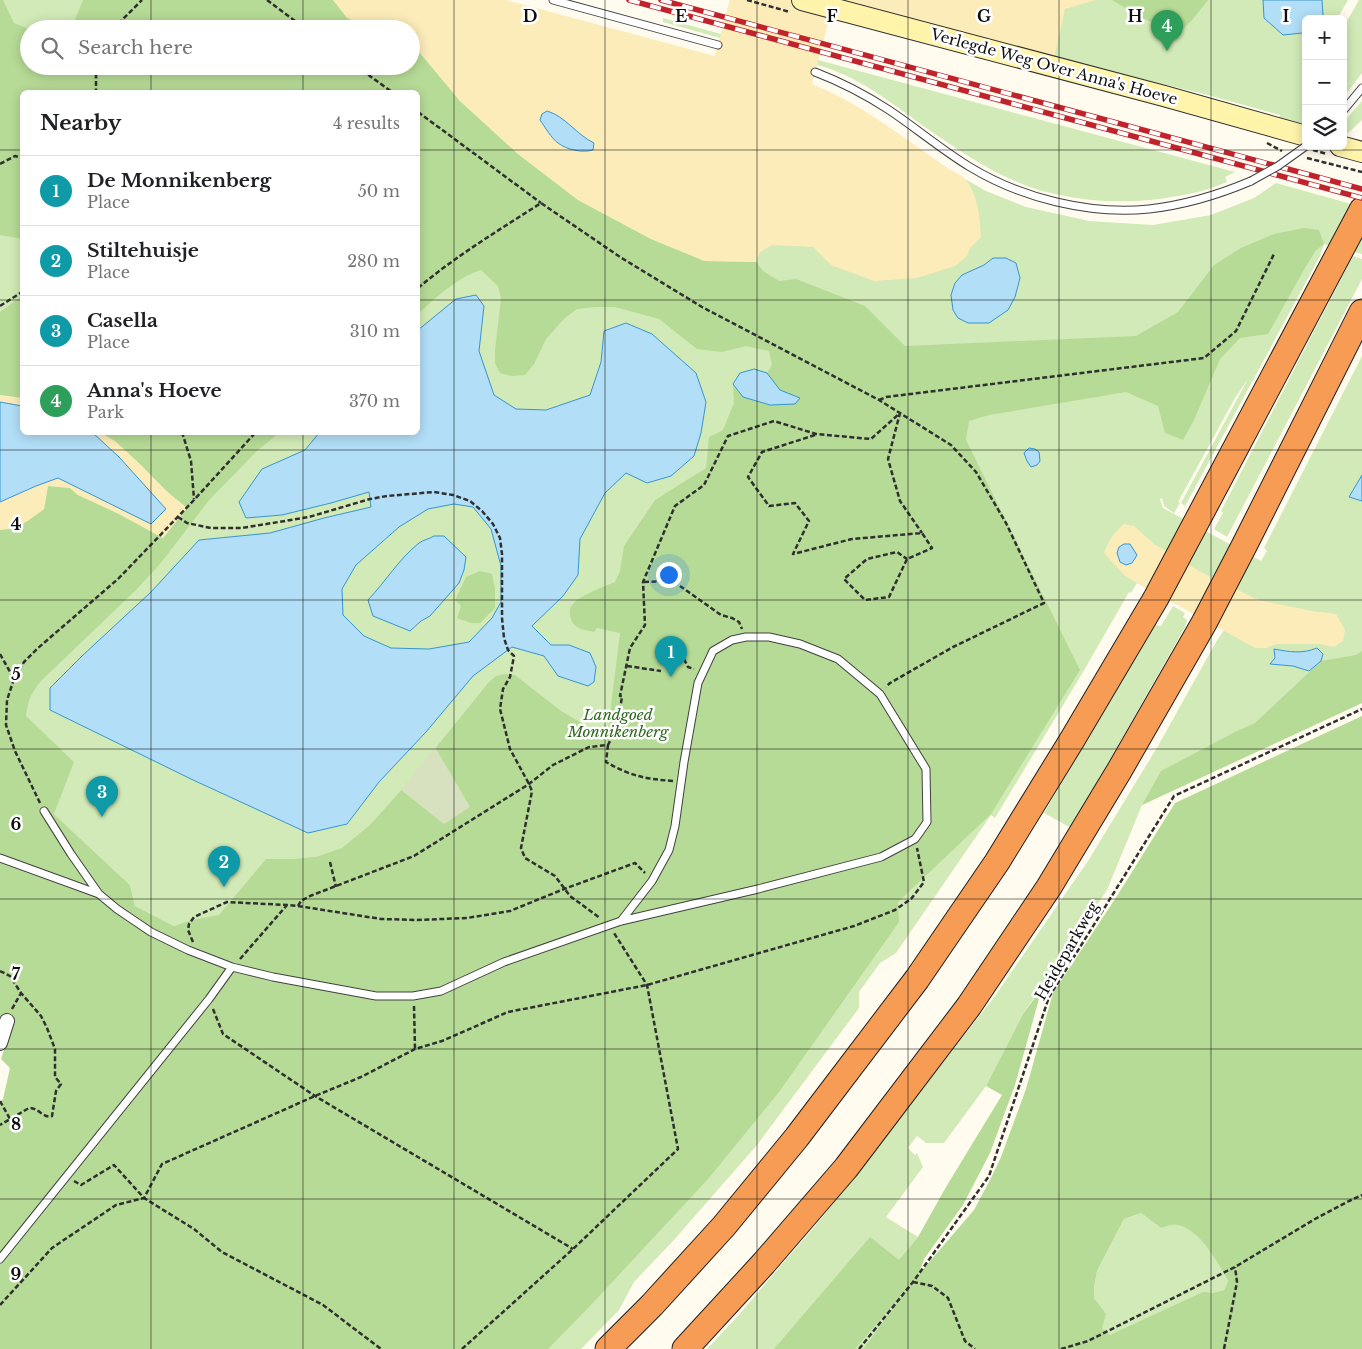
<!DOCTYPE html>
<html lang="en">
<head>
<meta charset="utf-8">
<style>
  :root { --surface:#fff; --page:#f6f6f6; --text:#202124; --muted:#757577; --line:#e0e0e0; --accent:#db2777 }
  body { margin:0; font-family:"Libre Baskerville",serif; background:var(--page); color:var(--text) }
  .controls { position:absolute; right:15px; top:15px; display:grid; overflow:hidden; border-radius:8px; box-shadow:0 2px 12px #0003 }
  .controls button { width:45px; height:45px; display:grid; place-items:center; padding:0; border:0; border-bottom:1px solid var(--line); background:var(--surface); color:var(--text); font:25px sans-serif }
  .you { position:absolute; left:668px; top:574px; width:18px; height:18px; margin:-12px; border:4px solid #fff; border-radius:50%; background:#1a73e8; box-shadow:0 0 0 8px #1a73e833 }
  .badge { display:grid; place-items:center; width:32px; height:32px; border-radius:50%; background:var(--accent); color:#fff; font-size:16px; font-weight:700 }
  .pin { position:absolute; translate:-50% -41px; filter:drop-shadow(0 1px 2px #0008) }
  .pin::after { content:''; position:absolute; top:26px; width:18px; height:15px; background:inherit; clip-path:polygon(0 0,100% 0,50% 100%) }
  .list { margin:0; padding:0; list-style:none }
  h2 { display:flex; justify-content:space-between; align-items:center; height:65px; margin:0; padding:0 20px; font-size:21px }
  h2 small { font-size:16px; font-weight:400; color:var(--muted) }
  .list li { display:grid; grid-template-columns:32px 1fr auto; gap:15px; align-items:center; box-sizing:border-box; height:70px; padding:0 20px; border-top:1px solid var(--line) }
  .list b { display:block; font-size:19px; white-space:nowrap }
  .list p { margin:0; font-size:16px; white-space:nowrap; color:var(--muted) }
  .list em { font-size:16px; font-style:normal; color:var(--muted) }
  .icon { flex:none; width:28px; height:28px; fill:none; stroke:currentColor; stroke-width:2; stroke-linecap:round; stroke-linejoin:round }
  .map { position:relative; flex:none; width:1362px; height:1349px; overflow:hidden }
  .search { position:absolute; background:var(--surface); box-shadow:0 2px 12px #0003; left:20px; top:20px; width:400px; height:55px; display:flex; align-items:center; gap:12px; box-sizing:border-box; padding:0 18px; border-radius:28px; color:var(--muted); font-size:19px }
  .panel { position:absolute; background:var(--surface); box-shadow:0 2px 12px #0003; left:20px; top:90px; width:400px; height:345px; border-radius:8px }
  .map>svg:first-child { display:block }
</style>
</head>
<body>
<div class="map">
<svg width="1362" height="1349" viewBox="0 0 1362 1349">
  <rect width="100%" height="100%" fill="#fffbee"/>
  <path fill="#d2eab7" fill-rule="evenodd" d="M0 0H434L710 77 720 38 663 22V18L721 34 730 0H1348L1337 19H1306V123L1300 126 1278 120 1280 115 1204 94 1054 58 834 0 818 60 1235 172 1225 177 1227 182C1218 185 1208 190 1198 192 1151 203 1103 205 1055 194 1047 192 1038 190 1030 187 991 173 958 150 925 127 891 103 857 75 817 65L806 104 973 193 965 179 986 191 1026 207 1089 221 1153 225 1211 215 1254 198 1276 183 1362 207V254L1324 244 1320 256 1185 506 1181 503 1248 379 1235 398 1178 502 1180 503 1174 513 1164 506 1162 498 1160 499 1163 508 1261 561 1267 551 1264 548 1362 356V703L1142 805 1107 890 1023 1014 986 1086 944 1143H925V1142L917 1136 908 1148 915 1155 917 1153 923 1167 886 1217 918 1237 900 1260 918 1275 863 1349H707L736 1318 821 1219 995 996 1088 861 1158 746 1216 642 1224 630 1137 583 1131 593 1129 592 1083 672 995 818 991 815 896 953 880 963 859 992V1008L757 1145 673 1241 634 1282 619 1310 581 1349H0V1225L185 989 0 894ZM29 29H411V66H29ZM22 92H418V432H22ZM72 765 54 814 130 885 135 906 174 926 191 920 211 917 188 943 87 886 51 830 60 785Z
    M1359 0H1362V73L1343 98V28Z
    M1362 101V120L1347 134 1343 130V123Z
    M1353 256 1362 259V279L1227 537 1214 529 1223 513 1221 511Z
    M1173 606 1185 613 1183 617 1187 620 1185 627 1071 828 1044 813 1155 625 1161 626Z
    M1141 1213 1161 1228C1166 1227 1172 1224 1176 1225 1202 1229 1216 1261 1228 1281L1224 1290 1212 1293 1110 1335 1102 1328 1094 1298V1288L1097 1271 1124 1219Z"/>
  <path fill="#b6db96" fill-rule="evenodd" d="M0 0H3L14 23 29 29V66H411V32H416L420 53 460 101 518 154 578 200 651 239 704 261 756 262 763 271 779 281 796 279 865 306 905 346 1136 336 1178 312 1214 265 1241 248 1274 234 1304 228 1319 230 1324 244 1316 250 1305 268 1268 334 1240 338 1220 359 1194 420 1183 440 1165 433 1158 406 1126 392 989 415 969 421 966 440 1080 670 991 814 898 902 899 922 779 1092 708 1179 589 1307 548 1349H0V1102L3 1099 10 1068 1 1059 12 1026 0 1021V530L12 529 44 509 48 486 70 488 78 495 119 514 163 538 187 508C180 502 173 497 166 490 145 470 126 448 101 433H279L258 450 210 499 160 564 136 590 41 681C31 693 28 700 26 716L74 762 54 814 130 885 135 906 174 926 191 920 219 915 266 859H293L316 857 342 848 371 824 404 787 489 682 496 676 505 674 515 675 561 711 607 738 620 633 597 628 594 632C585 630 574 629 571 619 569 614 569 608 573 604 580 595 604 587 615 582L620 571 624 546 655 500 706 468 709 437 723 430 734 403 733 384 743 397 780 390 767 373 772 365 769 351 746 346 722 352 697 349 659 319 615 307H595L577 309 565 318 546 339 534 364 525 375 511 376 500 373 495 363V350L501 298 498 286 481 270C458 277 435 298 418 314V92H22V240L18 238 0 235Z
    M83 0H333L348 18 374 29H71Z
    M1112 0H1208L1193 19 1178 34 1140 17Z
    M22 296V398L0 395V312Z
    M480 571 492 574 495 589V608L480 623H471L457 618 461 606 455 600 466 577Z
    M1362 651V703L1142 805 1161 771 1235 732 1255 723 1321 661 1356 655Z
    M1362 716V1349H863L911 1284 855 1349H774L870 1237 899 1260 918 1237 946 1187 1002 1095 986 1086 1023 1014 1042 988 1015 1085 990 1153 963 1205 924 1259 919 1274 974 1210 991 1178 1001 1157 1026 1089 1053 993 1117 896 1175 803ZM1141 1213 1161 1228C1166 1227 1172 1224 1176 1225 1200 1228 1217 1262 1228 1281L1224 1290 1212 1293 1203 1292 1110 1335 1102 1328 1106 1314 1094 1298V1288L1097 1271 1124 1219Z"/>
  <path fill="#fcecba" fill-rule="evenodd" d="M333 0H506L715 56 730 0H1096L1065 9 1054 58 834 0 812 84C862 104 905 139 949 169 954 172 962 175 966 180 978 195 980 218 981 237L970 248 967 256 955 266 917 278 874 281 831 265 813 247 772 245 760 252 756 262 705 261 651 239 578 200 518 154 460 101 420 53 416 32H411V29H374L347 18ZM554 113 586 139 593 143H557L540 120Z
    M0 395 22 398V432L101 433 115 441 141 465 166 491 187 508 163 538 119 514 78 495 70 488 48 486 44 509C28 521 20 528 0 530Z
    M1124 524 1134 526 1154 544 1201 572 1258 600 1312 611 1336 614 1345 630 1343 641 1334 647 1320 644H1276L1266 648H1255L1125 576 1104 553C1109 540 1113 534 1124 524Z"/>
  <path fill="#d7e1bf" d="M435 747 470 807 444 824 401 790Z"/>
  <path fill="#b2def7" stroke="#3795d0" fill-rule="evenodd" d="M1263 0H1322L1323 15 1319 19H1306V30L1302 33 1283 35 1264 18Z
    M547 111C565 116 577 135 594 143L593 150C582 153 567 150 558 143 551 138 545 127 540 120L542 114Z
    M993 258H1006L1016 263 1020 278 1015 297 1008 310 989 323H968L958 318 953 310 951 295 955 283 962 275 984 265Z
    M476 295 484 306 479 351 494 395 516 409 546 410 590 395 601 362 604 331 626 323 652 334 696 373 706 402 701 433 694 456 671 476 647 483 626 473 605 493 580 539 578 575 563 596 532 626 551 645H569L590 653 596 667 594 682 588 686 558 676 544 656 512 647 473 676 426 732 379 782 347 824 308 833 191 779 50 710V688L82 656 151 592 199 540 270 533 324 518 371 507 369 492 331 503 282 515 246 518 239 502 262 469 305 450 319 433 418 432V330L456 299ZM454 504 473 507 491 529 501 566V602L492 618 469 642 429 649 391 648 364 636 343 615 342 589 356 565 399 527 428 509Z
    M754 369 767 373 780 390 800 398 795 404 770 405 743 397 733 384 740 373Z
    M0 402 22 406V432L93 433 119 457 166 509 151 524 58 478 36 486 0 502Z
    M1029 448 1035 449 1039 452 1040 461 1037 465 1031 467 1027 461 1024 453Z
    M1362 475V501L1349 497Z
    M434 536H444L466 557 464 570 459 583 430 616 421 621 410 631 373 616 368 600C386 581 399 559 419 543 423 540 429 539 434 536Z
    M1124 544H1130L1137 555 1132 563 1126 565 1120 562 1117 553 1119 547Z
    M1317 648 1323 654 1321 661 1309 671 1293 666 1270 664 1275 658 1274 649C1290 652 1302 654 1317 648Z"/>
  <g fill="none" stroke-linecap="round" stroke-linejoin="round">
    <g stroke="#414141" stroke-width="9">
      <path id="service" d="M553 0 718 45
        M815 72C841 82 866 95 889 110 916 128 942 150 970 167 1021 198 1089 215 1149 209 1184 205 1218 195 1251 181
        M1343 111 1362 88
        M0 858 99 894 71 854 44 811
        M99 894 117 909 151 932 188 950 232 967 273 977 376 996H413L441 991 504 962 621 921 758 889 881 857 915 839 927 822 926 769 880 694 838 659 800 644 769 637H746L732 640 713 651 698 683 684 762 675 826 669 850 652 881 621 921
        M0 1259 209 999 232 967"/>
    </g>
    <g stroke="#414141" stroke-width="16">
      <path id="minor" d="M0 1043 7 1021"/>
    </g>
    <g stroke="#303030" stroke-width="22">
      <path id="secondary" d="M802 0 1164 96 1306 136
        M1340 146 1362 152"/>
    </g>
    <g stroke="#1f1f1f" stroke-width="27">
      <path id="motorway" d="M608 1349 652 1305 724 1226 797 1137 917 979 997 862 1072 740 1156 598 1362 210
        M685 1349 764 1263 846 1168 969 1006 1049 887 1119 771 1204 623 1244 546 1362 312"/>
    </g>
    <path stroke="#303030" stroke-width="2.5" stroke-dasharray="5 2.5" stroke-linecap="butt" d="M267 0 306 29
      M747 0 790 12
      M113 29 142 0
      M96 66V92
      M356 66 392 92
      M418 112 541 203
      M1267 143 1282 151
      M1313 150 1327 154
      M1307 158 1362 172
      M0 164 15 156 22 158
      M418 288C456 256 499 230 541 203L620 257 702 307 879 400 951 445 976 472 1006 523 1044 603 953 647 890 683 886 687
      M0 306 22 292
      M879 400 886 397 1204 358 1236 331 1274 254
      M182 432 191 461 194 499
      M815 435 762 452 748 477 769 506 795 503 809 521 793 554 852 539 922 533 932 548 907 559 889 597 865 600 844 579 867 559 897 552 907 559
      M178 517 187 523 211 528H242L309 517 370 499 387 496 434 492 453 495 470 501 482 511 493 524 500 538 502 554V618L504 638 508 650 514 656 510 677 503 689 500 709 510 749 529 784 532 791 521 848 525 858 555 876 570 896 600 918
      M644 582 673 581 721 615 732 618 739 622 742 629
      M0 654 14 679
      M684 659 688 667 694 669
      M627 666 661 671
      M608 745 606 762C630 776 646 779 673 781
      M40 803 15 751 6 725 7 700 14 679 24 662 38 648 118 579 194 500 256 432
      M330 862 336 887
      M298 906 301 901 310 896 414 856 529 784 553 765 589 747 608 745 618 725 622 696H620L630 648 645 625 643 582 675 506 704 485 728 436 774 421 816 434 871 439 900 413 888 459 900 501 922 533
      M193 942 188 930 189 924 194 917 227 902 287 905
      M240 959 287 905 298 906 381 919 417 920 467 918 510 911 564 889 635 863 645 873
      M0 971 10 976 21 993 41 1016 47 1028 55 1049V1077L61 1084 56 1091 52 1116C44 1119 39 1108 29 1108L0 1125
      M414 1006 415 1049
      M12 1009 21 993
      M213 1009 223 1034 315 1096 573 1249
      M0 1101 10 1119
      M74 1181 81 1185 114 1165 144 1198 194 1229 222 1252 323 1305 381 1349
      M913 1282 932 1286 948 1298 965 1341 975 1349
      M0 1305 52 1248 116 1205 144 1198 162 1164 315 1096 361 1077 415 1049 442 1041 508 1012 647 985 854 926 895 910 911 899 924 882 917 848
      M462 1349 573 1249 678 1149 647 985 614 933
      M859 1349 913 1282 989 1176 1049 997 1174 796 1362 709
      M1061 1349 1088 1341 1235 1267 1315 1219 1349 1201 1362 1195
      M1224 1349 1237 1282 1235 1267"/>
    <use href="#service" stroke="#fff" stroke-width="7"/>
    <use href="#minor" stroke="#fff" stroke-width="14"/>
    <use href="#secondary" stroke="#fff4a9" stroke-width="20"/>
    <use href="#motorway" stroke="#f79c54" stroke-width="25"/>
    <g stroke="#c1232c" stroke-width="5.5">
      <path id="rail" d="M629 0 1362 198
        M661 0 1362 189"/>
    </g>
    <use href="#rail" stroke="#fff" stroke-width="4" stroke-dasharray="11" stroke-linecap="butt"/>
    <g stroke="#414141" stroke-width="9" stroke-linecap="butt">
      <path id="service-bridge" d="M1251 181 1278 166 1306 146"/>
    </g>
    <use href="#service-bridge" stroke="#fff" stroke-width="7"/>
  </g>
  <path fill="none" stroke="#0e0e0e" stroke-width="1" stroke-opacity="0.55" d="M151 0V29M303 0V29M454 0V1349M605 0V1349M757 0V1349M908 0V1349M1059 0V1349M1211 0V1349M151 66V92M303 66V92M0 150H22M418 150H1362M0 300H22M418 300H1362M151 432V1349M303 432V1349M0 450H1362M0 600H1362M0 749H1362M0 899H1362M0 1049H1362M0 1199H1362"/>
  <g text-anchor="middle" stroke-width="5" stroke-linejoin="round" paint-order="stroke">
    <g font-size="15" fill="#0e0e0e" stroke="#fff">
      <text transform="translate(1054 67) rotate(15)" y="5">Verlegde Weg Over Anna's Hoeve</text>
      <text transform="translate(1067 951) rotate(-60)" y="5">Heideparkweg</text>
    </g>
    <g font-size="15" font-style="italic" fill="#2d671c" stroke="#fff">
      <text x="618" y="720">Landgoed<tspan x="618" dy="17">Monnikenberg</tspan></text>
    </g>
  </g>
  <g font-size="16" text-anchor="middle" font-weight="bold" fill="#0e0e0e" stroke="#fff" stroke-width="5" stroke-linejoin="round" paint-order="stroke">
    <text x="530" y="22">D</text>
    <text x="681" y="22">E</text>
    <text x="832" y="22">F</text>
    <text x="984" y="22">G</text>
    <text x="1135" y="22">H</text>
    <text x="1286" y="22">I</text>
    <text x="16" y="530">4</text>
    <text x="16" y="680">5</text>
    <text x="16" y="830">6</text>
    <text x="16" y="980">7</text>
    <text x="16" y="1130">8</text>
    <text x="16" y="1280">9</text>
  </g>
</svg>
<div class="controls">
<button>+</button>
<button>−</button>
<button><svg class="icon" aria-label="layers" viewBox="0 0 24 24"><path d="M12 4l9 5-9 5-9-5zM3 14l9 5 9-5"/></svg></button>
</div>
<div class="you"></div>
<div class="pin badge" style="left:671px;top:677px;background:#0f9aa8">1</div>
<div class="pin badge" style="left:224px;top:887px;background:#0f9aa8">2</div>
<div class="pin badge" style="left:102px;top:817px;background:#0f9aa8">3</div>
<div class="pin badge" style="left:1167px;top:51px;background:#2e9e5b">4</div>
<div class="search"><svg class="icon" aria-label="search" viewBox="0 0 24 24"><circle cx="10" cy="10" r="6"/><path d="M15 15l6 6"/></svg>Search here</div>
<section class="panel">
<h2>Nearby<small>4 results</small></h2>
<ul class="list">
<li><span class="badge" style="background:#0f9aa8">1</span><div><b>De Monnikenberg</b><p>Place</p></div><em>50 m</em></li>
<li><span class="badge" style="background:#0f9aa8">2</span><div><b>Stiltehuisje</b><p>Place</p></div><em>280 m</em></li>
<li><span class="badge" style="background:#0f9aa8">3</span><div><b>Casella</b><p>Place</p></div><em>310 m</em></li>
<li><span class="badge" style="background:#2e9e5b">4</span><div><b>Anna's Hoeve</b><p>Park</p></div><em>370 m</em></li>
</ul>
</section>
</div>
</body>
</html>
